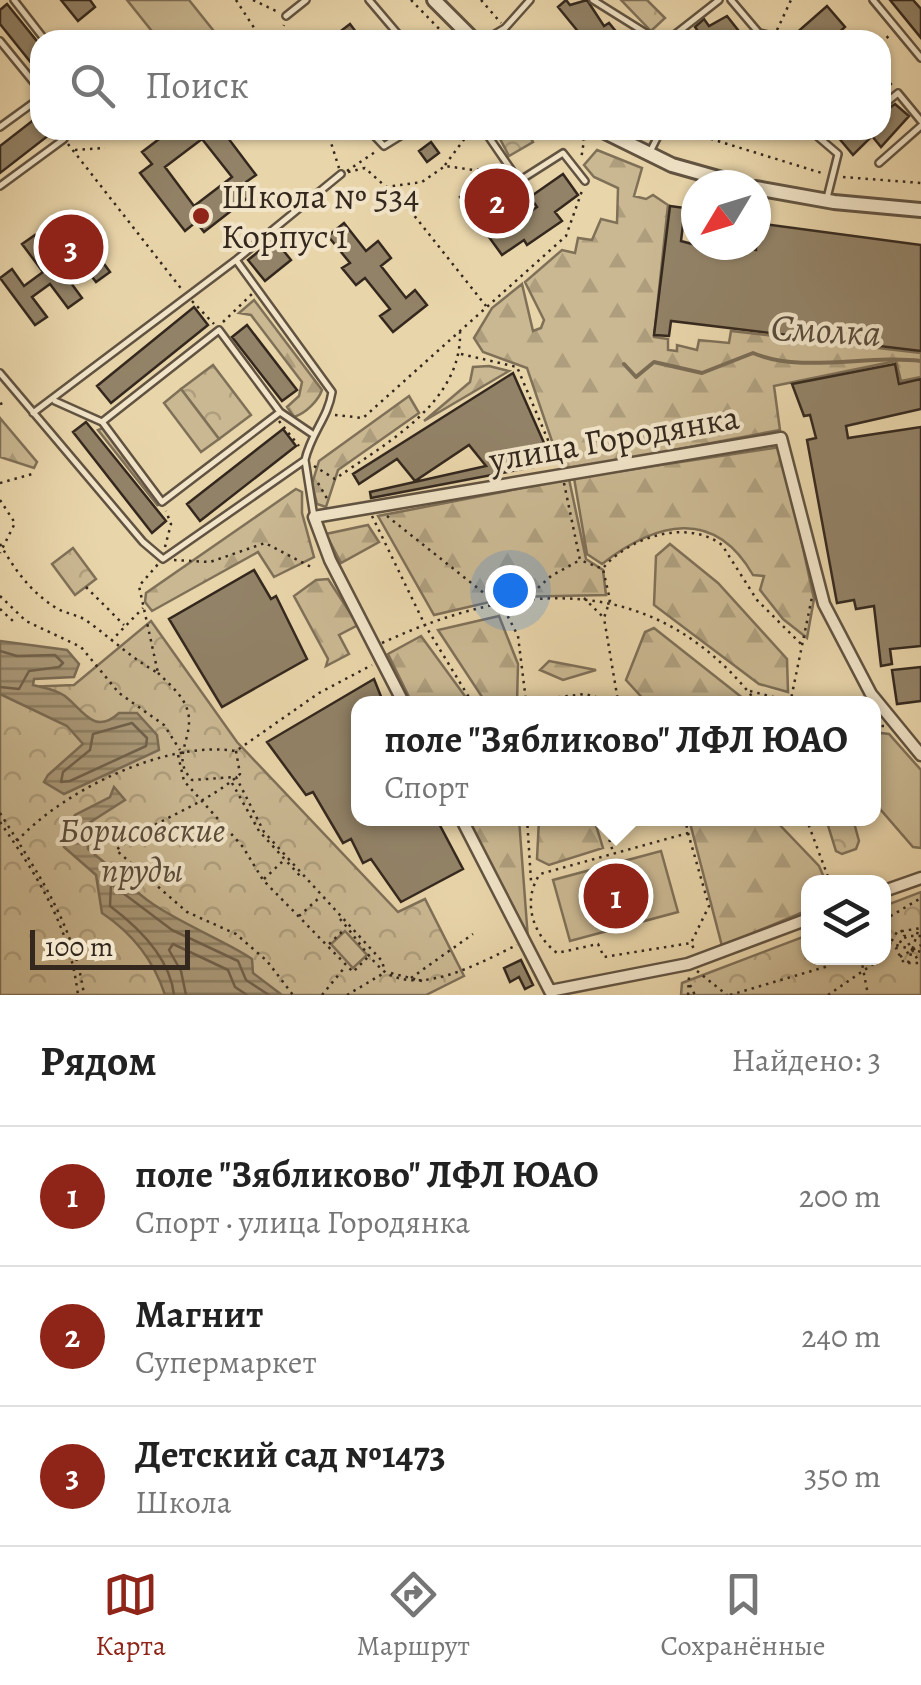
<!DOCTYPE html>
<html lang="ru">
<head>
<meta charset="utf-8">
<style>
  :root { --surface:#fff; --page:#f2f2f2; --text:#222; --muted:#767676; --line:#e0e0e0; --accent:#8f2418 }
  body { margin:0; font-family:Alegreya,serif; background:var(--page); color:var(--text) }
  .controls { position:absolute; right:30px; bottom:30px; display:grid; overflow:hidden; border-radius:20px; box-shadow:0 2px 8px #0004 }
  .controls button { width:90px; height:90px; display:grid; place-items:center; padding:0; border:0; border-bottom:2px solid var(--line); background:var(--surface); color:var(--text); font:50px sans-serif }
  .compass { position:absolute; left:681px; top:170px; width:90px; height:90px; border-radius:50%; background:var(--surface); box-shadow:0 2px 8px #0004; rotate:232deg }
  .scale { position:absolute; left:30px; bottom:25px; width:160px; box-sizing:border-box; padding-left:10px; border:5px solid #34281e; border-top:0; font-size:28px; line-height:35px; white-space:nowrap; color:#34281e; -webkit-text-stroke:8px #f1e4c8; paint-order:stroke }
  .you { position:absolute; left:510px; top:590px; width:35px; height:35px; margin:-25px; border:8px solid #fff; border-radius:50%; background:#1a73e8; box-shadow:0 0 0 15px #1a73e833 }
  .badge { display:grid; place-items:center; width:65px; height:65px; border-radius:50%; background:var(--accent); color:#fff; font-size:32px; font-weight:700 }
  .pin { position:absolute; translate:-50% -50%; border:5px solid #fff; box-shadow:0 2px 10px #0006 }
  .popup { position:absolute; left:351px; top:696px; width:530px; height:130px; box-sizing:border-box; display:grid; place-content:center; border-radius:20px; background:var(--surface); filter:drop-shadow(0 2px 8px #0005); font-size:32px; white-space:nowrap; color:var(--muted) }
  .popup b { font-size:38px; color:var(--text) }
  .popup::after { content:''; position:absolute; left:50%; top:100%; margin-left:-20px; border:20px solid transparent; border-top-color:var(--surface) }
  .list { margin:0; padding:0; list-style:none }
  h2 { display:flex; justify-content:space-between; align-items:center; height:130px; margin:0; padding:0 40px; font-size:42px }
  h2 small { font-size:32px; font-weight:400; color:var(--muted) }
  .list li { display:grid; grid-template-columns:65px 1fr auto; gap:30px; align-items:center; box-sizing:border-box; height:140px; padding:0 40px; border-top:2px solid var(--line) }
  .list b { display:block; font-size:38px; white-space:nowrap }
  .list p { margin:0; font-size:32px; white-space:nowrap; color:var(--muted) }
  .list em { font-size:32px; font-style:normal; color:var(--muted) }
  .icon { flex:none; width:55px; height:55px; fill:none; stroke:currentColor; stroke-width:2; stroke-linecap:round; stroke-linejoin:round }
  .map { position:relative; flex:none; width:921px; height:995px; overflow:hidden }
  .search { position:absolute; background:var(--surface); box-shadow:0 2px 8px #0004; left:30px; right:30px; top:30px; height:110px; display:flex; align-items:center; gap:25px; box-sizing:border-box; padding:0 35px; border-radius:30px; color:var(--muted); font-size:38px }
  .sheet { height:550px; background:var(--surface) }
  nav { display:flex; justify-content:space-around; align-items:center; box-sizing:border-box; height:140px; border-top:2px solid var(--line); background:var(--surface); font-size:28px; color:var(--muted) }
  nav a { display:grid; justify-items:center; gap:5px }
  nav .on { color:var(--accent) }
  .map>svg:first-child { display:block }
</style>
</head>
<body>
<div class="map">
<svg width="921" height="995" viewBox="0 0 921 995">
  <defs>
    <pattern id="forest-firs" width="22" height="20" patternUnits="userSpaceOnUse" patternTransform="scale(2.5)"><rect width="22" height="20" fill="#cab892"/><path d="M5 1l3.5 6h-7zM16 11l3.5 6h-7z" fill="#ae9e7d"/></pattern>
    <pattern id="park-crowns" width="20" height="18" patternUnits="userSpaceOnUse" patternTransform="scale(2.5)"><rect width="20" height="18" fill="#cab892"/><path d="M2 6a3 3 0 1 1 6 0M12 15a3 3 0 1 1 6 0" fill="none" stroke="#ae9e7d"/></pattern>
    <pattern id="water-rules" width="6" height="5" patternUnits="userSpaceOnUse" patternTransform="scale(2.5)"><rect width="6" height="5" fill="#ab9a7a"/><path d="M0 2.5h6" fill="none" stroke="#8c7e63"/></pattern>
  </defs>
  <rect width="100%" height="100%" fill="#e9d5aa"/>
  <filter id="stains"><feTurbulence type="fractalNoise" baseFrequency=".002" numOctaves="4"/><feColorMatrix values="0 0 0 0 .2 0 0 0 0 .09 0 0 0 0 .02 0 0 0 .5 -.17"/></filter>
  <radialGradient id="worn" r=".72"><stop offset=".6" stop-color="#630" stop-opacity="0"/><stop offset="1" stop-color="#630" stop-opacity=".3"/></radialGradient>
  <path fill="url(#forest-firs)" stroke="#7f7058" stroke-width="2.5" d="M597 150 642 168 634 196 646 199 653 195 668 205 654 337 668 339V350L677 351V345L697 350 699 340 729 343 731 331 921 353V377L901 381 896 361 774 386 780 430 568 470 555 450 527 368 483 352 474 338 492 308 522 284 533 331 541 328 544 320 525 282 562 250 575 253 578 238 592 240 601 219 617 223 618 188 594 177 584 165Z
    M254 300 322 390C318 401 306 413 294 417L287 407 299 396 302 382 251 315 239 313Z
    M489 366 509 371 424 421 470 382 473 367Z
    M409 396 419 413 338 470 326 507 317 504 312 484 319 461Z
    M0 418 37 462 34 468 0 457Z
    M103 428 156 499 158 506 98 430Z
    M781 447 814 599 807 638 783 619 760 590 764 576 753 575C714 507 656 522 602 564L587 554 574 478Z
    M569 479 586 559 603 570 606 595 511 597 434 615 378 516Z
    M296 489 302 492V513L314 557 274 577 258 552 152 611 145 602 146 593Z
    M368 525 379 542 341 563 326 534Z
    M670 544 718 583 787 659 788 692 759 684 654 605 656 556Z
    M328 579 358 625 339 635 349 654 326 666 328 659 294 596 316 580Z
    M499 616 518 664 517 703H486L438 630Z
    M654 628 749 703H647L626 680 645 632Z
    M421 636 470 703H412L388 654Z
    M549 661 596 670 563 680 540 670Z
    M468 819H519L528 939Z
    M539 819H594L603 848 549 865 537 859Z
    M689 819H774L819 866 826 882H808V910L722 946Z"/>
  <path fill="url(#park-crowns)" stroke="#7f7058" stroke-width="2.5" d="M621 0H647L665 18 651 31Z
    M503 130H526L533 142 509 156 497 133Z
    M213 365 251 415 219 439 181 389Z
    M73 548 96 579 75 595 52 564Z
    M151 621 237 742 398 912 425 899 464 976 426 995H0V688L74 685Z
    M826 819H853L859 841 856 849 842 854 836 851Z
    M921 892V995H681L682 983 808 935V958H884V906Z"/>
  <path fill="#cab892" stroke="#7f7058" stroke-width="2.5" d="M127 0H189L221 40H159Z
    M181 389 219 439 201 452 164 403Z
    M881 733 889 734 921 770V848L913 847 874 802V738Z
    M661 851 678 912 570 941 553 880Z
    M345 931 367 955 353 968 331 944Z"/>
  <path fill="url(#water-rules)" stroke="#7b6c55" stroke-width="2.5" d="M0 641 67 650 79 664 74 677 34 679 33 685C45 688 55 689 65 696 83 710 94 736 119 713H137L157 735 159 750 64 794 44 782 48 775 83 744 67 726 0 694Z
    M114 787 125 800 86 825 88 849 110 867 123 870C129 905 222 937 252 959L253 973 282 995H165C154 961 132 933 102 913L96 875 64 847 62 838 75 815 110 797Z"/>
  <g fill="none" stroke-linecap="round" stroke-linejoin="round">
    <path stroke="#70614c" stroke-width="2.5" d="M0 651 17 656 55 655 63 663 59 667 29 671 19 689 0 687
      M132 723 147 738 146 746 70 781 61 782 63 772 90 750 93 734Z
      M174 995C170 958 138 927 110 906L111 884 172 930 238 961 246 980 269 995
      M186 995 181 971 169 950 173 944 228 970 235 987 247 995"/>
    <path stroke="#7b6c55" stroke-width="4" d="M624 364 636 377 654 362 702 373 753 353C803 374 868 354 921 361"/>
  </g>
  <path fill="#928267" stroke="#34281e" stroke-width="2.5" fill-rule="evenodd" d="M61 0H90L95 7 78 21Z
    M566 0 570 5 587 0 604 26 609 23 623 40H585L558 7Z
    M890 0H913L921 9V38Z
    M7 4 40 45V74L0 24V10Z
    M827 6 845 27 831 40H796L794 35Z
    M727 16 738 30 730 40H704L695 27 704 19 709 26Z
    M350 24 362 40H329Z
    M895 104 909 116 881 147 872 136 853 155 832 130H881V114Z
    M36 118 40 130 49 135 0 173V146Z
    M171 130H222L256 175 246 182 254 193 204 232 196 222 185 231 140 173 152 164 142 152ZM202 139 232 177 194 206 165 167Z
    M431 142 439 153 427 162 419 151Z
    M563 174 578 195 555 212 562 221 527 245 524 240 502 255 460 197 486 178 517 221 537 207 530 197Z
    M670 206 685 208 681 241 696 245 756 250V223L921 245V351L671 321 669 336 654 335Z
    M73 222 110 272 96 282 79 260 63 272 82 298 68 308 50 284 32 297 47 317 35 325 0 278 12 269 24 286 43 272 22 244 35 235 55 261 73 247 61 230Z
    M344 223 366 251 378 241 391 258 381 266 406 298 415 290 427 305 393 332 380 316 390 309 365 278 356 285 342 268 350 263 328 236Z
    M274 239 291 260 265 281 248 260Z
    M194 307 208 325 111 403 97 386Z
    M247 325 297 390 282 401 232 337Z
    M895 364 899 384 921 379V409L846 426 848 438 921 427V646L890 649 892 664 881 666 874 606 856 609 854 600 837 603 807 440 816 438 810 415 804 416 792 384Z
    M513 373 548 452 531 461 533 467 371 498 370 492 486 466 469 445 415 481 397 459 359 484 353 474Z
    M86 422 166 521 152 533 73 432Z
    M283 429 296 446 200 521 187 504Z
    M254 570 271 599 276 596 307 659 222 707 169 619Z
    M921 667V701L897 704 892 670Z
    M374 679 384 704H358V818H436L463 869 401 902 371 859 363 863 351 839 343 843 313 792 306 795 267 742Z
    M521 960 533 985 525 989 519 977 510 982 504 968Z"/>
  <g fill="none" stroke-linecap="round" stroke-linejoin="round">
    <g stroke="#615341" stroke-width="10">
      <path id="service" d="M14 0 45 40
        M369 0 403 40
        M593 0 657 40
        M731 0 759 33
        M873 0 921 58
        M286 16 306 0
        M485 40 505 28 530 0
        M668 40 719 0
        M754 40 759 33 790 40
        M0 41 40 90
        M881 107 898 93 921 121
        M0 127 40 98
        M369 130 384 146 410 130
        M484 130 519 181 563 153 585 181
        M810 130 838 154 827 198
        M649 154 661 130
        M879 163 921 126
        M0 186 64 139 63 130
        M236 260 341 174
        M0 373 143 542 163 559 305 460 314 517
        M55 401 102 422 219 330 280 412 311 433
        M33 413 236 260 332 392C328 418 311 433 305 460
        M103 423 162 502 280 412"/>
    </g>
    <g stroke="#615341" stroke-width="15">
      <path id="minor" d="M404 704 330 560 314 517 781 438 824 604 871 694 921 755
        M461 818 550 991 688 964 808 919
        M884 891 921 878"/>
    </g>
    <g stroke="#615341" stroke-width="18">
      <path id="tertiary" d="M434 0 474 40
        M601 130 672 165 743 185
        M756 188 834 202 921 210"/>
    </g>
    <path stroke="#34281e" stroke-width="2.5" stroke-dasharray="2.5 5" stroke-linecap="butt" d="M236 0 262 40
      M253 0 278 12
      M411 0 450 40
      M481 0 501 23
      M777 30 791 0
      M510 32 520 40
      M279 40 284 25
      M881 43 892 33
      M881 71 894 88
      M327 130 339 168
      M570 130 584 140 581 160
      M682 130 825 174
      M329 134 341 130
      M68 144 183 291
      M75 150 105 148
      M445 165 471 130
      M347 171 378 150
      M348 172 365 168 386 187 422 182 445 166 474 170 500 168
      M843 177 921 183
      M388 190 409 209 486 306
      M192 301 214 324
      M223 322 253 293
      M461 354 517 367 559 466
      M0 404 3 403
      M335 415 363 418 566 236 583 188
      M279 421 299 446
      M314 466 335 479C386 443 462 403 460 332
      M0 483 36 473
      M318 483 329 502
      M564 483 580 560 603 569 610 600 604 618 618 701
      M0 500 15 523 0 553
      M372 516 425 625 473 704
      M387 516 504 609 518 636 526 701 585 694 621 704
      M0 544C15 570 31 593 58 609 67 614 79 615 87 621 112 639 131 658 158 673L139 586 159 563
      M165 547 171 524 166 511
      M174 560 210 562 265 543 313 568
      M604 567C631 536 688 519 722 545L757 600 802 645
      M86 587 124 625
      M0 596 26 621 81 647 119 693 164 725 180 750
      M527 598 551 576 580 560
      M584 598 603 617
      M0 609 14 622
      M111 641 143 608
      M382 643C520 579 657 571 758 704
      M158 673C171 686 188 699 189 719 190 743 172 759 192 780L236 777 264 832 382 961 385 972
      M750 691 800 704
      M790 704 812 597
      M874 726H885
      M236 751 240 774C203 807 154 819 116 850L187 912 236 934 267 961 293 995
      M178 755 184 781 243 847 263 880 353 972 370 955
      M232 783 259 831 301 877
      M0 813C37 872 74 924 84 995
      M527 818 531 881
      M603 818 613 852
      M685 818 688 833 540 874C522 900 532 934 557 953L598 944 604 957 691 943
      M806 818 830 882
      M0 822C38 877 70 927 78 995
      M688 833 709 906 691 943 695 951
      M17 841C64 790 166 740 236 751L319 693 372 665
      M264 879 284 860
      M299 916 319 898
      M340 919C355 936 369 959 386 973 425 995 481 962 517 945
      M884 920 921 898
      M901 930 919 962
      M921 936H904L896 949 904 963H921
      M889 943 921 952
      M329 944 345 929
      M884 954 897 932 921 928
      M900 957 921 945
      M861 958 868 995
      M908 963 919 928
      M697 971 727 995
      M391 973 422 981
      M411 978 473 934
      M690 985 695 995
      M322 995 345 967
      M347 995 384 973
      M688 995 689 977
      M730 995 825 967 841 958
      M828 995 882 958"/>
    <use href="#service" stroke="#f1e4c8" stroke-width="5"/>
    <use href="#minor" stroke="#f1e4c8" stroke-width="10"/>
    <use href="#tertiary" stroke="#f1e4c8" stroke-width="12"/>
  </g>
  <circle fill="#8f2418" stroke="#f1e4c8" stroke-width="4" cx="201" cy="216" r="10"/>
  <g text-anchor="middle" stroke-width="8" stroke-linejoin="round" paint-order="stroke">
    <g font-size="35" fill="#34281e" stroke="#f1e4c8" text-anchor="start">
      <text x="221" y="208">Школа № 534<tspan x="221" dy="40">Корпус 1</tspan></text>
    </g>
    <g font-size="35" fill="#34281e" stroke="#f1e4c8">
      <text transform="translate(614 438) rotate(-10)" y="12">улица Городянка</text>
    </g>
    <g font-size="35" font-style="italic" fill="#5a4c3b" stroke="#f1e4c8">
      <text x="142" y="842">Борисовские<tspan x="142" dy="40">пруды</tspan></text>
    </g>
    <g font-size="38" font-style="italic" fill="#584a3a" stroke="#f1e4c8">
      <text transform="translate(826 330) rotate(3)" y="13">Смолка</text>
    </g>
  </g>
  <rect width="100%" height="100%" filter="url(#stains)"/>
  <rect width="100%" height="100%" fill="url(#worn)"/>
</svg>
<div class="controls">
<button><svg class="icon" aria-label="layers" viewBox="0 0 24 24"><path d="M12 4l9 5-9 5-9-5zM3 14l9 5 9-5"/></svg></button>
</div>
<svg class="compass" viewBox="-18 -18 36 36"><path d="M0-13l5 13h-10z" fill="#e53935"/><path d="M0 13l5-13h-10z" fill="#767676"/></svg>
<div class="scale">100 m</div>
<div class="you"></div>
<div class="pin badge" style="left:616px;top:896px">1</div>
<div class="popup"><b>поле &quot;Зябликово&quot; ЛФЛ ЮАО</b>Спорт</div>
<div class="pin badge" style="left:497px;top:201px">2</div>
<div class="pin badge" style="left:71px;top:247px">3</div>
<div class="search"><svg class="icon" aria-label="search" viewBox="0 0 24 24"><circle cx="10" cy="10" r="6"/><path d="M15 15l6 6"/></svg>Поиск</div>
</div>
<section class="sheet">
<h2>Рядом<small>Найдено: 3</small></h2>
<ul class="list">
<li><span class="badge">1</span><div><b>поле &quot;Зябликово&quot; ЛФЛ ЮАО</b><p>Спорт · улица Городянка</p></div><em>200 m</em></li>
<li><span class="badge">2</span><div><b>Магнит</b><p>Супермаркет</p></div><em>240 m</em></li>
<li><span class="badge">3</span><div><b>Детский сад №1473</b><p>Школа</p></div><em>350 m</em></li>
</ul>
</section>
<nav>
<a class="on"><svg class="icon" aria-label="map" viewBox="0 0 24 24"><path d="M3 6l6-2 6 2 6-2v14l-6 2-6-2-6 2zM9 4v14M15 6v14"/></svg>Карта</a>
<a><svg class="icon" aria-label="directions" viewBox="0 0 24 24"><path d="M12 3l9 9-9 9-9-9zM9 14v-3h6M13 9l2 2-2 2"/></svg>Маршрут</a>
<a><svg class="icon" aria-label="saved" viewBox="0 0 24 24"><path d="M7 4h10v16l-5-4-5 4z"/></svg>Сохранённые</a>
</nav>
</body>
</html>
